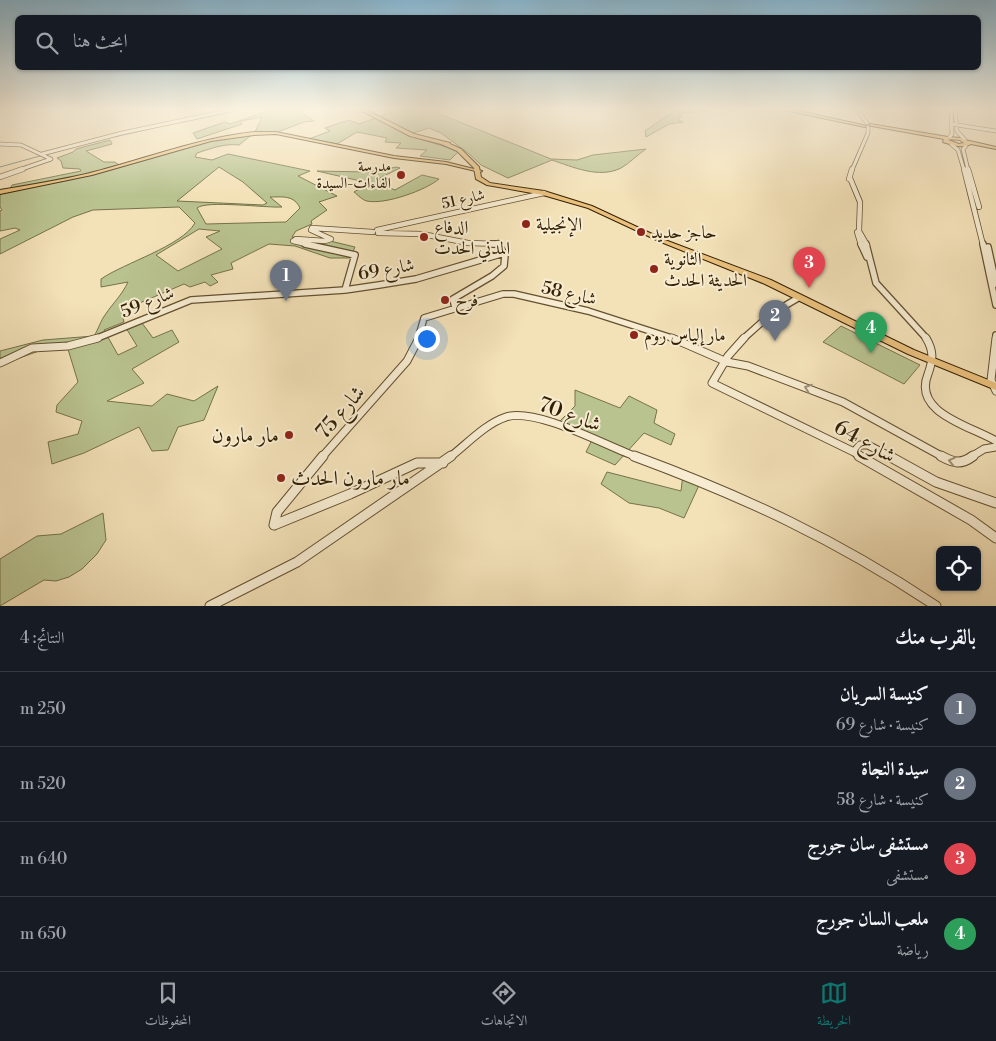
<!DOCTYPE html>
<html lang="ar">
<head>
<meta charset="utf-8">
<style>
  :root { --surface:#171b24; --page:#20242c; --text:#f1f3f6; --muted:#9ea1a6; --line:#363941; --accent:#0f766e }
  body { margin:0; font-family:"Libre Bodoni",Amiri,serif; background:var(--page); color:var(--text); direction:rtl }
  .controls { position:absolute; right:15px; bottom:15px; display:grid; overflow:hidden; border-radius:8px; box-shadow:0 1px 4px #0004 }
  .controls button { width:45px; height:45px; display:grid; place-items:center; padding:0; border:0; border-bottom:1px solid var(--line); background:var(--surface); color:var(--text); font:25px sans-serif }
  .you { position:absolute; left:426px; top:338px; width:18px; height:18px; margin:-12px; border:4px solid #fff; border-radius:50%; background:#1a73e8; box-shadow:0 0 0 8px #1a73e833 }
  .badge { display:grid; place-items:center; width:32px; height:32px; border-radius:50%; background:var(--accent); color:#fff; font-size:16px; font-weight:700 }
  .pin { position:absolute; translate:-50% -41px; filter:drop-shadow(0 1px 2px #0008) }
  .pin::after { content:''; position:absolute; top:26px; width:18px; height:15px; background:inherit; clip-path:polygon(0 0,100% 0,50% 100%) }
  .list { margin:0; padding:0; list-style:none }
  h2 { display:flex; justify-content:space-between; align-items:center; height:65px; margin:0; padding:0 20px; font-size:21px }
  h2 small { font-size:16px; font-weight:400; color:var(--muted) }
  .list li { display:grid; grid-template-columns:32px 1fr auto; gap:15px; align-items:center; box-sizing:border-box; height:75px; padding:0 20px; border-top:1px solid var(--line) }
  .list b { display:block; font-size:19px; white-space:nowrap }
  .list p { margin:0; font-size:16px; white-space:nowrap; color:var(--muted) }
  .list em { font-size:16px; font-style:normal; color:var(--muted) }
  .icon { flex:none; width:28px; height:28px; fill:none; stroke:currentColor; stroke-width:2; stroke-linecap:round; stroke-linejoin:round }
  .map { position:relative; flex:none; width:996px; height:606px; overflow:hidden; direction:ltr }
  .search { position:absolute; background:var(--surface); box-shadow:0 1px 4px #0004; left:15px; right:15px; top:15px; height:55px; display:flex; align-items:center; gap:12px; box-sizing:border-box; padding:0 18px; border-radius:8px; color:var(--muted); font-size:19px }
  .sheet { height:365px; background:var(--surface) }
  nav { display:flex; justify-content:space-around; align-items:center; box-sizing:border-box; height:70px; border-top:1px solid var(--line); background:var(--surface); font-size:14px; color:var(--muted) }
  nav a { display:grid; justify-items:center; gap:2px }
  nav .on { color:var(--accent) }
  .map>svg:first-child { display:block }
</style>
</head>
<body>
<div class="map">
<svg width="996" height="606" viewBox="0 0 996 606">
  <rect width="100%" height="100%" fill="#f3e1b8"/>
  <filter id="stains"><feTurbulence type="fractalNoise" baseFrequency=".004" numOctaves="4"/><feColorMatrix values="0 0 0 0 .2 0 0 0 0 .09 0 0 0 0 .02 0 0 0 .5 -.17"/></filter>
  <radialGradient id="worn" r=".72"><stop offset=".6" stop-color="#630" stop-opacity="0"/><stop offset="1" stop-color="#630" stop-opacity=".3"/></radialGradient>
  <path fill="#b9c390" stroke="#76724a" fill-rule="evenodd" d="M272 110H298L314 121 304 122 275 133H254L239 145C224 143 210 149 197 153L195 157 212 160 228 154 310 171 298 176 337 196 319 202 327 210 311 221 312 224 296 231 292 237 330 241 355 247 350 258H330L295 246 269 244 231 263 233 269 211 275 218 282 210 286 205 282 190 287 184 284 121 311 124 322 104 330 118 355 137 346 126 328 142 323 153 338 172 330 179 342 132 369 144 383 107 401 152 406 167 394 194 401 218 386 204 420 178 427 168 450 152 451 139 427 84 453 52 464 48 442 78 434 82 421 56 412 57 405 78 382 67 346 50 347 0 365V351L43 340 94 336C98 330 101 320 105 315 113 303 122 295 128 282L101 287V279C124 263 182 246 195 223L179 207 93 210 73 217 0 254V239L20 230 15 228 0 231V211L2 210 0 207V191L10 189 12 185 81 171 80 169 63 168 61 161 57 158 73 152 76 149 110 140 112 144 86 151 104 162H115L119 165 228 136 255 132 262 117 241 121 242 124 197 139 193 133 225 122 230 124ZM219 167 243 182 267 203 263 205 177 201ZM270 197C283 197 294 195 300 208L286 222 206 224 197 208C206 200 266 208 282 207ZM199 229 220 231 206 237 222 249 178 271 156 255Z
    M387 110H430L551 159 577 160 593 155 646 149C637 155 630 163 621 168 599 179 573 167 552 160L508 178 481 165 468 153 441 133 429 128 407 135 459 151 450 160 420 156 427 150 396 148 401 143 385 142 387 138 357 132 337 144 309 139 330 131 325 128 349 120 359 124 392 112Z
    M675 110 709 111 678 113 683 115 678 120 683 122 669 124 646 137 645 131Z
    M397 167 400 168 378 179 389 183 385 186 395 190 422 175 439 179C426 190 385 205 367 201 362 200 358 195 354 192L369 183 317 171 369 172Z
    M841 326 920 365 904 384 823 342Z
    M575 390 620 408 629 396 657 410 654 423 675 434 671 445 644 433 615 465 586 452 593 438 560 421 575 406Z
    M607 472 681 491 683 474 701 481 684 518 659 508 629 503 601 484Z
    M103 513 106 540 97 554 82 569 69 577 56 581 44 580 0 606V559L37 536 61 534Z"/>
  <g fill="none" stroke-linecap="round" stroke-linejoin="round">
    <path stroke="#717e6b" stroke-width="1" d="M178 123 242 110
      M114 137 149 129
      M0 167 40 156"/>
    <g stroke="#635030" stroke-width="4.5">
      <path id="minor-far4" d="M857 110 867 123
        M955 110 957 131 965 140
        M951 124 996 131
        M949 138 952 134 951 110
        M0 144 21 145 51 159 19 170
        M951 144 958 150 964 170
        M966 146 963 149 968 170
        M42 154 122 133 231 110
        M852 170 868 133V127"/>
    </g>
    <g stroke="#635030" stroke-width="6">
      <path id="minor-far3" d="M964 169 983 245
        M968 169 979 207
        M0 177 23 169
        M850 178 860 202 859 231 857 232 861 245
        M849 179 852 169
        M312 228 373 232
        M377 230 544 193
        M859 231 867 245
        M378 233 422 234 468 243 500 244
        M498 243 499 245
        M311 245 293 241 296 239 325 241 331 239 311 230 312 228"/>
    </g>
    <g stroke="#635030" stroke-width="8">
      <path id="minor-far2" d="M305 244 355 255 345 290
        M491 244H500
        M861 244 867 257
        M866 244 876 283 927 339
        M983 244 996 305
        M988 247 996 284
        M455 308 453 299 492 276 504 266 505 255 498 244
        M95 339 191 300 345 290 379 285 416 279 504 253
        M418 339 424 318 503 294H514L588 311 675 339
        M743 339 771 314 798 298
        M996 339V335"/>
    </g>
    <g stroke="#635030" stroke-width="9">
      <path id="minor-far1" d="M672 338 727 362 748 366 843 402 943 457
        M744 338 728 356 712 383 854 452 861 457
        M926 338C934 351 933 360 928 374 912 413 971 426 996 441
        M996 338 991 380 996 391
        M0 363 32 348 68 346 98 338
        M854 452 860 445H868L891 457
        M322 457 407 361 419 338
        M450 457C467 444 485 424 506 417 536 407 606 446 637 457
        M971 457 984 449 996 447"/>
    </g>
    <g stroke="#635030" stroke-width="11">
      <path id="minor" d="M634 456C745 497 837 540 936 606
        M859 456 971 520 996 538
        M889 456 936 482 996 503
        M941 456C954 463 961 465 973 456
        M274 525 277 512 323 456
        M274 525 350 494 417 463H443
        M210 606 297 562 451 456"/>
    </g>
    <g stroke="#332003" stroke-width="2">
      <path id="major" d="M254 132H276L394 156 446 162 482 171 480 172 446 164 394 158 276 134 254 135 211 141 92 175 0 194V190C30 185 61 180 90 173 145 159 198 138 254 132Z"/>
    </g>
    <g stroke="#332003" stroke-width="2">
      <path id="highway" d="M360 110H366L414 134 450 143V144L461 149 479 167 481 177 490 183 544 191 592 206 665 240 771 280 914 350 996 383V390L908 354 765 284 661 242 588 208 543 195 487 185 476 179 474 168 457 151 441 144 410 136Z
        M784 110H794L867 126 865 127Z
        M870 124 948 137 961 138 965 140 996 147V149L971 144C963 149 953 145 943 142L944 139 872 126H870ZM948 139 960 140 964 143 959 144 948 140Z"/>
    </g>
    <use href="#minor-far4" stroke="#f7ecd1" stroke-width="3"/>
    <use href="#minor-far3" stroke="#f7ecd1" stroke-width="4.5"/>
    <use href="#minor-far2" stroke="#f7ecd1" stroke-width="5.5"/>
    <use href="#minor-far1" stroke="#f7ecd1" stroke-width="7"/>
    <use href="#minor" stroke="#f7ecd1" stroke-width="9"/>
    <use href="#major" fill="#eac07c" fill-rule="evenodd"/>
    <use href="#highway" fill="#eac07c" fill-rule="evenodd"/>
  </g>
  <defs><path id="oneway-chevron" d="M-2-3.5L2.5 0L-2 3.5" fill="none" stroke-width="1.6" stroke-linecap="round" stroke-linejoin="round" transform="scale(1.25)"/></defs>
  <g stroke="#9f9074">
    <use href="#oneway-chevron" transform="translate(808 388) rotate(-160)"/>
    <use href="#oneway-chevron" transform="translate(952 461) rotate(-167)"/>
  </g>
  <linearGradient id="sky" x2="0" y2="1"><stop stop-color="#89b8d2"/><stop offset="0.56" stop-color="#faf2df"/><stop offset="1" stop-color="#faf2df" stop-opacity="0"/></linearGradient>
  <rect width="996" height="195" fill="url(#sky)"/>
  <g fill="#8f2418" stroke="#f7ecd1" stroke-width="2">
    <circle cx="401" cy="175" r="5"/>
    <circle cx="526" cy="224" r="5"/>
    <circle cx="641" cy="232" r="5"/>
    <circle cx="424" cy="237" r="5"/>
    <circle cx="654" cy="269" r="5"/>
    <circle cx="445" cy="300" r="5"/>
    <circle cx="634" cy="335" r="5"/>
    <circle cx="289" cy="435" r="5"/>
    <circle cx="281" cy="478" r="5"/>
  </g>
  <g text-anchor="middle" stroke-width="4" stroke-linejoin="round" paint-order="stroke">
    <g font-size="15" fill="#332003" stroke="#f7ecd1" text-anchor="end">
      <text x="391" y="171">مدرسة<tspan x="391" dy="17">الفاءات-السيدة</tspan></text>
    </g>
    <g font-size="15" fill="#332003" stroke="#f7ecd1">
      <text transform="translate(463 199) rotate(-13)" y="5">شارع 51</text>
    </g>
    <g font-size="18" fill="#332003" stroke="#f7ecd1" text-anchor="start">
      <text x="536" y="230">الإنجيلية</text>
      <text x="434" y="233">الدفاع<tspan x="434" dy="21">المدني الحدت</tspan></text>
      <text x="651" y="238">حاجز حديد</text>
      <text x="664" y="265">الثانوية<tspan x="664" dy="21">الحديثة الحدث</tspan></text>
      <text x="455" y="306">فرح</text>
      <text x="644" y="341">مار إلياس روم</text>
    </g>
    <g font-size="18" fill="#332003" stroke="#f7ecd1">
      <text transform="translate(386 269) rotate(-10)" y="6">شارع 69</text>
      <text transform="translate(569 293) rotate(13)" y="6">شارع 58</text>
      <text transform="translate(147 302) rotate(-22)" y="6">شارع 59</text>
    </g>
    <g font-size="21" fill="#332003" stroke="#f7ecd1">
      <text transform="translate(340 412) rotate(-49)" y="7">شارع 75</text>
      <text transform="translate(570 414) rotate(20)" y="7">شارع 70</text>
      <text transform="translate(865 441) rotate(29)" y="7">شارع 64</text>
    </g>
    <g font-size="21" fill="#332003" stroke="#f7ecd1" text-anchor="end">
      <text x="279" y="442">مار مارون</text>
      <text x="291" y="485" text-anchor="start">مار مارون الحدث</text>
    </g>
  </g>
  <rect width="100%" height="100%" filter="url(#stains)"/>
  <rect width="100%" height="100%" fill="url(#worn)"/>
</svg>
<div class="controls">
<button><svg class="icon" aria-label="locate" viewBox="0 0 24 24"><circle cx="12" cy="12" r="6"/><path d="M12 2v4M12 18v4M2 12h4M18 12h4"/></svg></button>
</div>
<div class="you"></div>
<div class="pin badge" style="left:286px;top:301px;background:#6b7280">1</div>
<div class="pin badge" style="left:775px;top:341px;background:#6b7280">2</div>
<div class="pin badge" style="left:809px;top:288px;background:#e0444e">3</div>
<div class="pin badge" style="left:871px;top:353px;background:#2e9e5b">4</div>
<div class="search"><svg class="icon" aria-label="search" viewBox="0 0 24 24"><circle cx="10" cy="10" r="6"/><path d="M15 15l6 6"/></svg>ابحث هنا</div>
</div>
<section class="sheet">
<h2>بالقرب منك<small>النتائج: 4</small></h2>
<ul class="list">
<li><span class="badge" style="background:#6b7280">1</span><div><b>كنيسة السريان</b><p>كنيسة · شارع 69</p></div><em>250 m</em></li>
<li><span class="badge" style="background:#6b7280">2</span><div><b>سيدة النجاة</b><p>كنيسة · شارع 58</p></div><em>520 m</em></li>
<li><span class="badge" style="background:#e0444e">3</span><div><b>مستشفى سان جورج</b><p>مستشفى</p></div><em>640 m</em></li>
<li><span class="badge" style="background:#2e9e5b">4</span><div><b>ملعب السان جورج</b><p>رياضة</p></div><em>650 m</em></li>
</ul>
</section>
<nav>
<a class="on"><svg class="icon" aria-label="map" viewBox="0 0 24 24"><path d="M3 6l6-2 6 2 6-2v14l-6 2-6-2-6 2zM9 4v14M15 6v14"/></svg>الخريطة</a>
<a><svg class="icon" aria-label="directions" viewBox="0 0 24 24"><path d="M12 3l9 9-9 9-9-9zM9 14v-3h6M13 9l2 2-2 2"/></svg>الاتجاهات</a>
<a><svg class="icon" aria-label="saved" viewBox="0 0 24 24"><path d="M7 4h10v16l-5-4-5 4z"/></svg>المحفوظات</a>
</nav>
</body>
</html>
